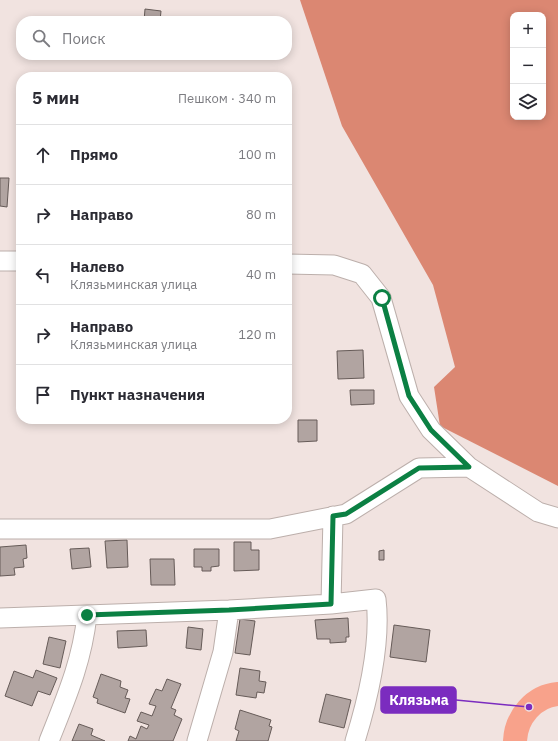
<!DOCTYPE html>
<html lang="ru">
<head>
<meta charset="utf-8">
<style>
  :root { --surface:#fff; --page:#f7f7f7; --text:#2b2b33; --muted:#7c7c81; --line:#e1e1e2 }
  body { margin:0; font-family:"IBM Plex Sans",sans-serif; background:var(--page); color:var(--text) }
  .controls { position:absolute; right:12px; top:12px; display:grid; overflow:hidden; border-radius:8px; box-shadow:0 2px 10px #0003 }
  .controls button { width:36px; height:36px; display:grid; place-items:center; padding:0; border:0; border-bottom:1px solid var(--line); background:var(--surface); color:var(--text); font:20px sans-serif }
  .stop { position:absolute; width:12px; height:12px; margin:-9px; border:3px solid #0b8043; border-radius:50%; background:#fff }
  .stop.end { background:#0b8043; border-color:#fff; box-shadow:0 1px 4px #0008 }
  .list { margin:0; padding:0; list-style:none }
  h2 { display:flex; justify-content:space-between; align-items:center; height:52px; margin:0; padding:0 16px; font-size:17px }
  h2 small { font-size:13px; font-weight:400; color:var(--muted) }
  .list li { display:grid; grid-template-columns:26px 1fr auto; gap:12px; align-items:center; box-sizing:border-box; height:60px; padding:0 16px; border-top:1px solid var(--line) }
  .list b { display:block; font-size:15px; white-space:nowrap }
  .list p { margin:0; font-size:13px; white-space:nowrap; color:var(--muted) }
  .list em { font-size:13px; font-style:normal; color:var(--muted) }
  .icon { flex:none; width:22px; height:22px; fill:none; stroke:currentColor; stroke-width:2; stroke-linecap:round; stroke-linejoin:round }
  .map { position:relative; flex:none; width:558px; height:741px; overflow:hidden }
  .search { position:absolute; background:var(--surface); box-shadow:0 2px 10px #0003; left:16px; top:16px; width:276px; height:44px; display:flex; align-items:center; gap:10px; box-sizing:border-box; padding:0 14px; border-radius:16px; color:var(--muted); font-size:15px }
  .panel { position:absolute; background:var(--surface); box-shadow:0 2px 10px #0003; left:16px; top:72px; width:276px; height:352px; border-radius:16px }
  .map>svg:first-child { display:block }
</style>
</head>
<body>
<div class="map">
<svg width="558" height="741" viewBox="0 0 558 741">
  <rect width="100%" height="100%" fill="#f1e3e0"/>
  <path fill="#db8772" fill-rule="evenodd" d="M300 0H558V486L440 426 434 387 455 367 433 285 342 126ZM513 15H543V117H513Z"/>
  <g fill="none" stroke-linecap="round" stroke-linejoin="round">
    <path stroke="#f8a28b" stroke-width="24" d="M515 741C516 717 534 696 558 694"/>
  </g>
  <path fill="#b1a4a1" stroke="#665b58" d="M145 9 161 11 160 21H144Z
    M0 178H9L7 207 0 206Z
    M363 350 364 378 338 379 337 351Z
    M350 390H374V404L351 405Z
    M298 420H317V441L298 442Z
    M127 540 128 567 107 568 105 541Z
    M234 542H251V550H259V570L234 571Z
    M26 545 27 558 23 559 24 567 14 568 15 575 0 576V547Z
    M89 548 91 567 72 569 70 549Z
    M194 549H219V566L211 567V571H202V567H194Z
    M384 550V560H379V551Z
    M150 559H174L175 585H151Z
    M348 618 349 637H346V642L330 643V639H317L315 620Z
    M240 619 255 621 250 655 235 653Z
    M394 625 430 630 426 662 390 657Z
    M188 627 203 629 201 650 186 648Z
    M146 630 147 646 118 648 117 631Z
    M49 637 66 641 60 668 43 664Z
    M240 668 260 671 259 681 266 682 264 693 257 692 256 698 236 695Z
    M36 670 57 678 50 695 38 691 32 706 5 696 14 671 33 678Z
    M101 674 121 681 120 687 128 690 125 698 130 699 125 713 97 703 98 699 93 697Z
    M167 679 181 684 171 708 176 710 174 715 182 719 173 741H128L130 736 136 739 141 726 147 729 149 725 137 721 141 712 152 716 156 706 149 704 156 689 162 691Z
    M326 694 351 700 344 728 319 722Z
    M240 710 271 720 269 726 272 727 268 741H236L239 731 235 729Z
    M79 724 93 729 91 735 105 741H72Z"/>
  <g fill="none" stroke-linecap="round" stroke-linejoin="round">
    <g stroke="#bcafab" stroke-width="21">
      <path id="minor" d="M0 261H21
        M287 264 334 265 362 274 381 298 409 396 431 430 469 467
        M0 529H270L346 514 419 468 469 467 538 512 558 518
        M331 604 376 599C381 642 368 699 355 741
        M0 618 229 610 331 604 333 516
        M49 741C66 698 82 662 87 615
        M197 741 223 652 229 610"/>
    </g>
    <use href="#minor" stroke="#fff" stroke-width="19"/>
  </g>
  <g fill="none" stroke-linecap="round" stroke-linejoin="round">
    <path stroke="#0b8043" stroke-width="5" d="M87 615 229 610 331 604 333 516 346 514 419 468 469 467 431 430 409 396 382 298"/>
  </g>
  <path fill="none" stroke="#7b2cbf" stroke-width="1.5" d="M529 707L456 700"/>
  <circle fill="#7b2cbf" stroke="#f1e3e0" stroke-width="1.5" cx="529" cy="707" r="4"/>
  <rect fill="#7b2cbf" stroke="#7b2cbf" stroke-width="1.5" x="381" y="687" width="75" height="26" rx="4"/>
  <g font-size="14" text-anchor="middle" font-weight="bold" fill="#fff">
    <text x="419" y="705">Клязьма</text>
  </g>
</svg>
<div class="controls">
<button>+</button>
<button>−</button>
<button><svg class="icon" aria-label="layers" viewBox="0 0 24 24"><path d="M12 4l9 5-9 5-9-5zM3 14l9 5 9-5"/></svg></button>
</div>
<div class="stop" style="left:382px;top:298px"></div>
<div class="stop end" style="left:87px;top:615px"></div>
<div class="search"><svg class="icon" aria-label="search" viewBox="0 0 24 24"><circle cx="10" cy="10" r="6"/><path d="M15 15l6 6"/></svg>Поиск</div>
<section class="panel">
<h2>5 мин<small>Пешком · 340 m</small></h2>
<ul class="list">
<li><svg class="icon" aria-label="ahead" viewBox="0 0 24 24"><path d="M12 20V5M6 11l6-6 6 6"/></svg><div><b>Прямо</b></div><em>100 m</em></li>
<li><svg class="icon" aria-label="right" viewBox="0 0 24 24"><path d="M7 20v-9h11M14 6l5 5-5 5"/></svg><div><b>Направо</b></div><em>80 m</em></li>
<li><svg class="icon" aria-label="left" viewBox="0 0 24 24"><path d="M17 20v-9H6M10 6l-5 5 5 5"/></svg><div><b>Налево</b><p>Клязьминская улица</p></div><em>40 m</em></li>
<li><svg class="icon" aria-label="right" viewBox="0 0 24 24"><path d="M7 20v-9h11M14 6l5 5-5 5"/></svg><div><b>Направо</b><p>Клязьминская улица</p></div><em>120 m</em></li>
<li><svg class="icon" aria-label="arrive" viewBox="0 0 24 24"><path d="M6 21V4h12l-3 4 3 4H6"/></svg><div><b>Пункт назначения</b></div></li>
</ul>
</section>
</div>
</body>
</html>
